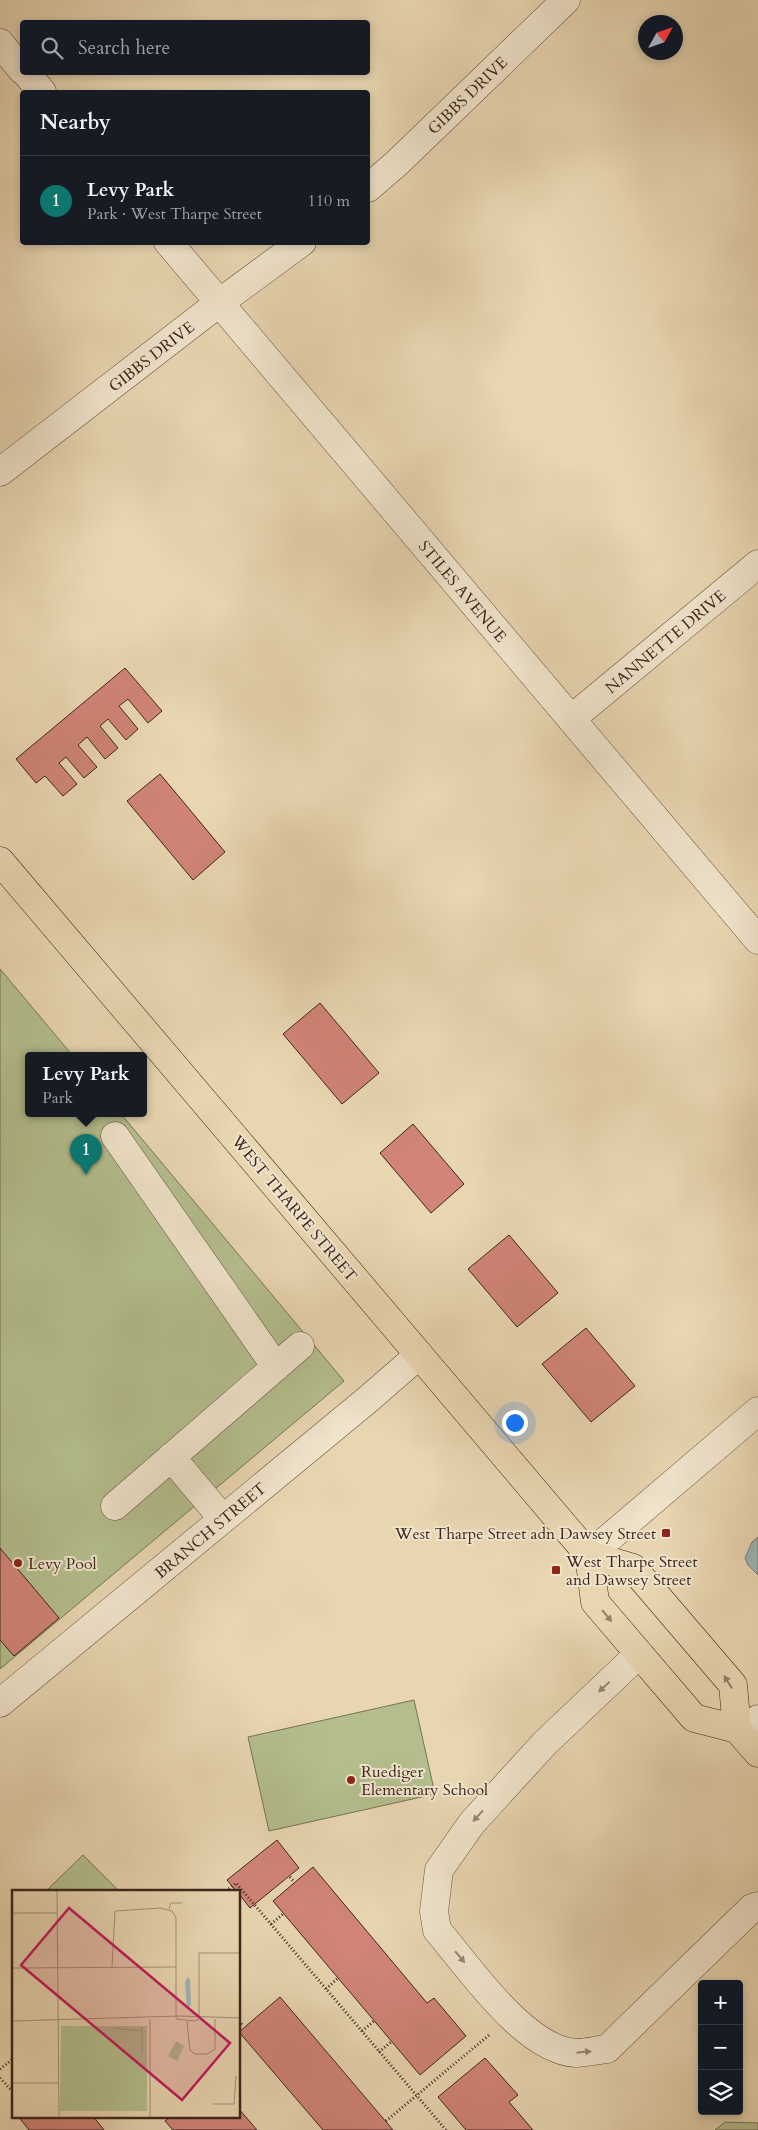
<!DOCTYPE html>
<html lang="en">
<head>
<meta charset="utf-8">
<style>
  :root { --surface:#171b24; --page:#20242c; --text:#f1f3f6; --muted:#9ea1a6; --line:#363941; --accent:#0f766e }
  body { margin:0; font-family:Cardo,serif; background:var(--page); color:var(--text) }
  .controls { position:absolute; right:15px; bottom:15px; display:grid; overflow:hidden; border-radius:5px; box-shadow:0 2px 8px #0003 }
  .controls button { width:45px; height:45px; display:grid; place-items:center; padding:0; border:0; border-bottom:1px solid var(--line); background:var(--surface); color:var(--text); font:25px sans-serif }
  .compass { position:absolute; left:638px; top:15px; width:45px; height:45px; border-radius:50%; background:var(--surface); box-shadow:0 2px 8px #0003; rotate:50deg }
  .you { position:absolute; left:514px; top:1422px; width:18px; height:18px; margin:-12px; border:4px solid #fff; border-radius:50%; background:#1a73e8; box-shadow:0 0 0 8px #1a73e833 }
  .badge { display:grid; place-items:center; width:32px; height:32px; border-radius:50%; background:var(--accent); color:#fff; font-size:16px; font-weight:700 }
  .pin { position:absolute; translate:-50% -41px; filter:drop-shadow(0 1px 2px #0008) }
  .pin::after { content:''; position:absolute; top:26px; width:18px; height:15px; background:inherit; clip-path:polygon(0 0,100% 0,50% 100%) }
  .popup { position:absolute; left:25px; top:1052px; width:122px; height:65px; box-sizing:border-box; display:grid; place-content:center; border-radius:5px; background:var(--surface); filter:drop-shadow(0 1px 4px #0005); font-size:16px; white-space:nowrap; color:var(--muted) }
  .popup b { font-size:19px; color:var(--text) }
  .popup::after { content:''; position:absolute; left:50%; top:100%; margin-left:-10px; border:10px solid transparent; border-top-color:var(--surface) }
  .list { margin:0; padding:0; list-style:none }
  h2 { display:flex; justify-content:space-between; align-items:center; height:65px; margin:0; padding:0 20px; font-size:21px }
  h2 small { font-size:16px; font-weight:400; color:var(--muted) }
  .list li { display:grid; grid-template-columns:32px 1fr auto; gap:15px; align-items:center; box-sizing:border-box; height:90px; padding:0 20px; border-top:1px solid var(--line) }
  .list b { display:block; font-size:19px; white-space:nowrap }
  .list p { margin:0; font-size:16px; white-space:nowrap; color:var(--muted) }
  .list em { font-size:16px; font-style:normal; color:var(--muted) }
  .icon { flex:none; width:28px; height:28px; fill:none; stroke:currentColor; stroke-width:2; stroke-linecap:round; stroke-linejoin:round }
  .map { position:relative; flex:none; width:758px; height:2130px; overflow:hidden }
  .search { position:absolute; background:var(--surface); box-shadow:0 2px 8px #0003; left:20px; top:20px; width:350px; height:55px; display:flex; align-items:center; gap:12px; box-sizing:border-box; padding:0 18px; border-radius:5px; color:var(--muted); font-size:19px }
  .panel { position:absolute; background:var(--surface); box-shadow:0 2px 8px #0003; left:20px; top:90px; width:350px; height:155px; border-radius:5px }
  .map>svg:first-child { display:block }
</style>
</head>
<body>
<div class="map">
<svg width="758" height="2130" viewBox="0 0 758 2130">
  <rect width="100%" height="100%" fill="#e8d6b1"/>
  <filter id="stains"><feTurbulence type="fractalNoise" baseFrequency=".004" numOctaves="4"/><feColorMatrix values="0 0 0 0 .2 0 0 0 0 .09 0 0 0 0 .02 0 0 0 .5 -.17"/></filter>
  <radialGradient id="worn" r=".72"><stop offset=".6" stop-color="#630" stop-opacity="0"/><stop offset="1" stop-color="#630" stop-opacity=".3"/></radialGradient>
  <path fill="#b4be8d" stroke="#787256" d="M0 969 73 1056H28V1114H121L344 1381 0 1669Z
    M414 1700 435 1794 269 1831 248 1737Z
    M83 1855 119 1891H46Z
    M725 2122 758 2123V2130H715Z"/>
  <path fill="#9cb6b7" stroke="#767c7a" d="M758 1537V1575L748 1565 745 1558 752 1542Z"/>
  <path fill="#d18477" stroke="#3c261e" d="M125 668 162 711 148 723 128 699 119 706 138 729 126 740 108 719 100 726 118 748 105 759 87 737 78 745 97 767 84 778 66 757 59 763 77 784 63 796 45 776 36 783 16 759Z
    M160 774 225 852 193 880 127 801Z
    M320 1003 379 1073 342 1104 283 1034Z
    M413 1124 464 1184 431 1213 380 1153Z
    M509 1235 558 1293 517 1327 468 1269Z
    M586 1328 635 1386 591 1422 542 1364Z
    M0 1548 59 1618 14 1656 0 1640Z
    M277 1840 299 1868 250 1908 239 1894V1891H236L227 1880Z
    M313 1867 427 2003 434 1998 466 2036 420 2075 273 1901Z
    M280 1997 393 2130H323L239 2032Z
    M485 2058 518 2095 509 2102 533 2130H466L438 2097Z
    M239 2109 257 2130H173L165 2121 169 2118 168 2116H239Z
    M18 2116H93L104 2130H29Z"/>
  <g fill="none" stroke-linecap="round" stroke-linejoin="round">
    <g stroke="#675243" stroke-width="29">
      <path id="minor" d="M0 43 22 70
        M25 72 42 92
        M368 188 397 163 566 0
        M168 242 758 940
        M0 472 219 303 302 242
        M571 719 758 564
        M115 1136 276 1367
        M171 1457 223 1519
        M115 1506 300 1346
        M589 1555 758 1411
        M639 1654 545 1743 472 1823 439 1870 434 1911 437 1930C469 1967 524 2050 576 2053 586 2053 597 2050 607 2049L752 1908 758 1906
        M0 1703 366 1401 419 1355
        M741 1733 758 1719"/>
    </g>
    <g stroke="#3c261e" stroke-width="29">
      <path id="major" d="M0 861 589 1555 595 1602 600 1608 694 1718 737 1729
        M589 1555 633 1568 733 1685 737 1729 758 1753"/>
    </g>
    <path stroke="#3c261e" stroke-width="3" stroke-dasharray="1 2.5" stroke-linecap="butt" d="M290 1877 294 1882
      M226 1891 236 1883 446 2130
      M271 1924 283 1914
      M326 1989 338 1978
      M239 2021 243 2026
      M362 2031 374 2021
      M379 2052 391 2042
      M0 2069 14 2058
      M0 2078 14 2093
      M386 2121 489 2035"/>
    <use href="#minor" stroke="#f0e4cc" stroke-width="28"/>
    <use href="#major" stroke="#e8d6b1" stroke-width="28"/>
  </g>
  <defs><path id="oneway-solid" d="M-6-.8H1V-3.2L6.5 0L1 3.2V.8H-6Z" transform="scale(1.25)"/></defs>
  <g fill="#927e68">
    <use href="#oneway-solid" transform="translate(607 1616) rotate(50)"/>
    <use href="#oneway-solid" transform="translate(728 1682) rotate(-122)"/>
  </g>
  <g fill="#968575">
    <use href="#oneway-solid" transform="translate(604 1687) rotate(137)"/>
    <use href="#oneway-solid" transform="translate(478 1816) rotate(132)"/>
    <use href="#oneway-solid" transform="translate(460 1957) rotate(50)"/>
    <use href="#oneway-solid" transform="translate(584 2052) rotate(-6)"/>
  </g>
  <g fill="#8f2418" stroke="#f0e4cc" stroke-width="2">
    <rect x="661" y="1528" width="10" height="10" rx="2.5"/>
    <circle cx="18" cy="1563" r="5"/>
    <rect x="551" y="1565" width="10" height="10" rx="2.5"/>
    <circle cx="351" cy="1780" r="5"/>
  </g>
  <g text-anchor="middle" stroke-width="4" stroke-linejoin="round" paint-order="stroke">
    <g font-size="16" fill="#3c261e" stroke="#f0e4cc">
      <text transform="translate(467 95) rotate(-44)" y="6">GIBBS DRIVE</text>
      <text transform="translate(151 356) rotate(-38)" y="6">GIBBS DRIVE</text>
      <text transform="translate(463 591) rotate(50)" y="6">STILES AVENUE</text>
      <text transform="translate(665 641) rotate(-40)" y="6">NANNETTE DRIVE</text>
      <text transform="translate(295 1208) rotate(50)" y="6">WEST THARPE STREET</text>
      <text transform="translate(210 1530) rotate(-40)" y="6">BRANCH STREET</text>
    </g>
    <g font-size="16" fill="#3c261e" stroke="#f0e4cc" text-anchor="start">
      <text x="656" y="1539" text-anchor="end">West Tharpe Street adn Dawsey Street</text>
      <text x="566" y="1567">West Tharpe Street<tspan x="566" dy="18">and Dawsey Street</tspan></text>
      <text x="28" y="1569">Levy Pool</text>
      <text x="361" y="1777">Ruediger<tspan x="361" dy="18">Elementary School</tspan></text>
    </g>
  </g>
  <g transform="translate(12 1890)">
    <rect width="228" height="228" fill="#e8d6b1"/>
    <path d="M49 136H135V221H48ZM164 151 172 156 165 171 156 166Z" fill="#b4be8d"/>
    <path d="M176 87 178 89 179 115 175 118 173 92Z" fill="#9cb6b7"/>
    <path fill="none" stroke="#a39076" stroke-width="1" d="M45 0 47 227M157 19 159 13H170M0 23H45M100 77 103 21 148 18 160 21 164 28V128M0 78 164 77M187 128V63H228M164 129 183 131 187 129M0 131 168 126 228 128M175 131 178 160 183 164H195L203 159V129M130 137V162M102 138 130 141M0 193H47M201 214H222L224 186M138 227V129"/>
    <path fill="#c2185b" fill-opacity="0.15" stroke="#c2185b" stroke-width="2.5" d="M57 18 218 153 170 210 9 75Z"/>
    <rect width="228" height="228" fill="none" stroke="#3c261e" stroke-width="2.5"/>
  </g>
  <rect width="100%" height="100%" filter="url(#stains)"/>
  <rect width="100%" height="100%" fill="url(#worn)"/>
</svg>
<div class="controls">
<button>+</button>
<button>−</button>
<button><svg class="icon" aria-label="layers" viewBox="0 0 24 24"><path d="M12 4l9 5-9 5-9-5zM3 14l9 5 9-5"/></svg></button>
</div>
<svg class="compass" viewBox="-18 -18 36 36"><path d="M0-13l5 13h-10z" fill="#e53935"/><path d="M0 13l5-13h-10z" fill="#9ea1a6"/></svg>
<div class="you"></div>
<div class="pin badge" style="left:86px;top:1175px">1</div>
<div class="popup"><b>Levy Park</b>Park</div>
<div class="search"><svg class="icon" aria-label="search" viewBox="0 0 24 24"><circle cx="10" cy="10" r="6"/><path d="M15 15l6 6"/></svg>Search here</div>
<section class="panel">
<h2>Nearby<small></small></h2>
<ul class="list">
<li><span class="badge">1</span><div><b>Levy Park</b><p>Park · West Tharpe Street</p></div><em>110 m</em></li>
</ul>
</section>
</div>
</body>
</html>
